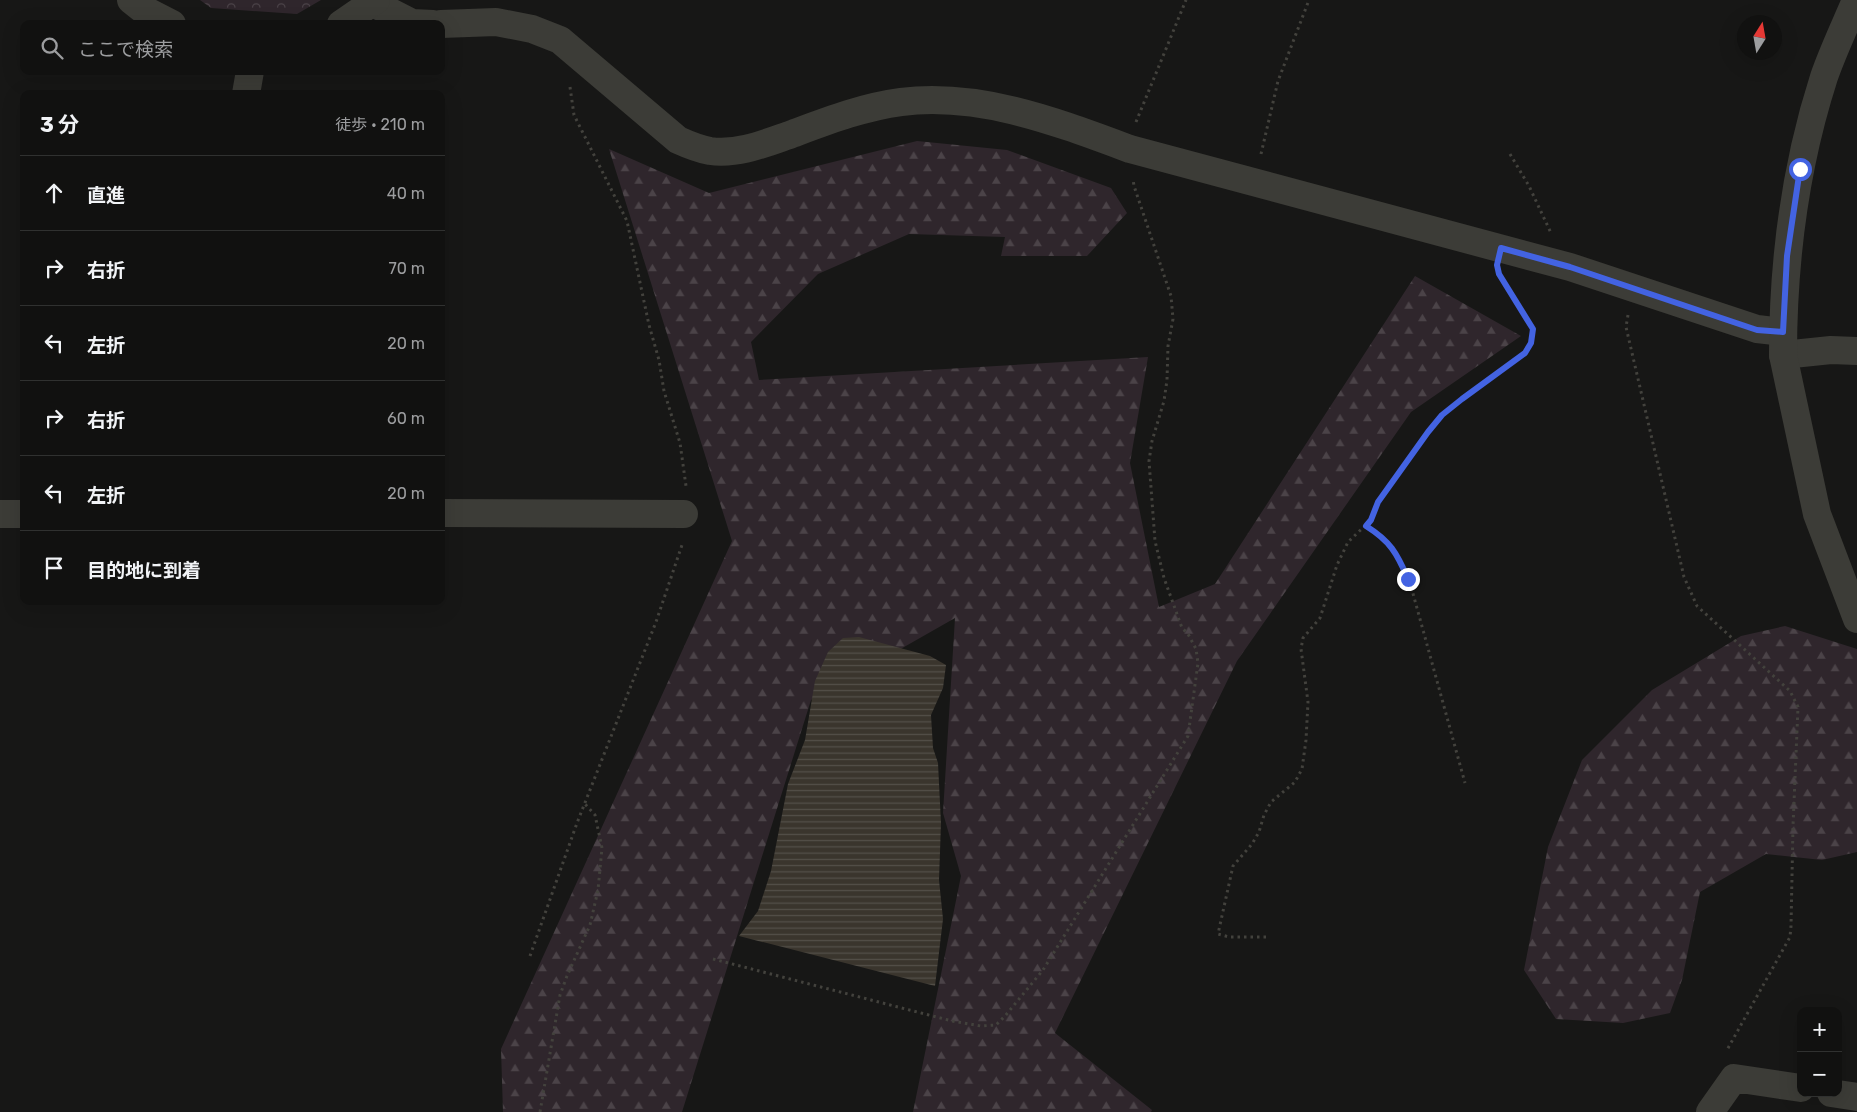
<!DOCTYPE html>
<html lang="ja">
<head>
<meta charset="utf-8">
<style>
  :root { --surface:#111110; --page:#1e1f1e; --text:#f1f3f6; --muted:#9c9d9f; --line:#303130 }
  body { margin:0; font-family:Rubik,"Noto Sans JP",sans-serif; background:var(--page); color:var(--text) }
  .controls { position:absolute; right:15px; bottom:15px; display:grid; overflow:hidden; border-radius:10px; box-shadow:0 5px 20px #0002 }
  .controls button { width:45px; height:45px; display:grid; place-items:center; padding:0; border:0; border-bottom:1px solid var(--line); background:var(--surface); color:var(--text); font:25px sans-serif }
  .compass { position:absolute; left:1737px; top:15px; width:45px; height:45px; border-radius:50%; background:var(--surface); box-shadow:0 5px 20px #0002; rotate:11deg }
  .stop { position:absolute; width:15px; height:15px; margin:-11px; border:4px solid #4363e2; border-radius:50%; background:#fff }
  .stop.end { background:#4363e2; border-color:#fff; box-shadow:0 1px 5px #0008 }
  .list { margin:0; padding:0; list-style:none }
  h2 { display:flex; justify-content:space-between; align-items:center; height:65px; margin:0; padding:0 20px; font-size:21px }
  h2 small { font-size:16px; font-weight:400; color:var(--muted) }
  .list li { display:grid; grid-template-columns:32px 1fr auto; gap:15px; align-items:center; box-sizing:border-box; height:75px; padding:0 20px; border-top:1px solid var(--line) }
  .list b { display:block; font-size:19px; white-space:nowrap }
  .list em { font-size:16px; font-style:normal; color:var(--muted) }
  .icon { flex:none; width:28px; height:28px; fill:none; stroke:currentColor; stroke-width:2; stroke-linecap:round; stroke-linejoin:round }
  .map { position:relative; flex:none; width:1857px; height:1112px; overflow:hidden }
  .search { position:absolute; background:var(--surface); box-shadow:0 5px 20px #0002; left:20px; top:20px; width:425px; height:55px; display:flex; align-items:center; gap:12px; box-sizing:border-box; padding:0 18px; border-radius:10px; color:var(--muted); font-size:19px }
  .panel { position:absolute; background:var(--surface); box-shadow:0 5px 20px #0002; left:20px; top:90px; width:425px; height:515px; border-radius:10px }
  .map>svg:first-child { display:block }
</style>
</head>
<body>
<div class="map">
<svg width="1857" height="1112" viewBox="0 0 1857 1112">
  <defs>
    <pattern id="forest-firs" width="22" height="20" patternUnits="userSpaceOnUse" patternTransform="scale(1.25)"><rect width="22" height="20" fill="#2f262c"/><path d="M5 1l3.5 6h-7zM16 11l3.5 6h-7z" fill="#4b4348"/></pattern>
    <pattern id="park-crowns" width="20" height="18" patternUnits="userSpaceOnUse" patternTransform="scale(1.25)"><rect width="20" height="18" fill="#2f262c"/><path d="M2 6a3 3 0 1 1 6 0M12 15a3 3 0 1 1 6 0" fill="none" stroke="#4b4348"/></pattern>
    <pattern id="water-rules" width="6" height="5" patternUnits="userSpaceOnUse" patternTransform="scale(1.25)"><rect width="6" height="5" fill="#3a352d"/><path d="M0 2.5h6" fill="none" stroke="#545049"/></pattern>
  </defs>
  <rect width="100%" height="100%" fill="#171716"/>
  <path fill="url(#forest-firs)" d="M917 141 1007 150 1111 188 1127 213 1087 256H1001L1005 237 909 234 818 274 751 342 759 380 1148 357 1130 463 1159 607 1215 584 1415 276 1521 336 1411 412 1237 661 1055 1033 1152 1110 1151 1112H913L961 876 943 813 955 618 811 700 682 1112H503L501 1049 732 541 609 149 709 193Z
    M1785 626 1857 649V852L1822 860 1766 854 1700 892 1682 980 1670 1013 1623 1023 1556 1019 1524 970 1548 847 1582 760 1652 690 1741 636Z"/>
  <path fill="url(#park-crowns)" d="M200 0H321L297 14 211 8Z"/>
  <path fill="url(#water-rules)" d="M859 637 930 656 946 665 943 688 931 715 933 748 938 763 941 823 939 880 943 919 935 986 739 936 758 911 771 871 788 784 805 740 815 681 828 652 843 638Z"/>
  <g fill="none" stroke-linecap="round" stroke-linejoin="round">
    <path stroke="#43423d" stroke-width="3" stroke-dasharray="2.5 4" stroke-linecap="butt" d="M570 87 574 115 627 221 649 325 659 360 664 391 680 443 686 486
      M1136 122 1186 0
      M1261 154 1278 81 1309 0
      M1510 154 1529 186 1551 233
      M1628 315 1626 327 1684 577 1697 606 1790 691 1798 707 1793 826 1791 926 1790 937 1727 1050
      M1366 526C1390 541 1397 553 1409 579L1465 783
      M1266 937H1229L1218 934 1233 866 1252 844 1259 832 1264 815 1271 802 1295 782 1302 769 1306 740 1308 702 1301 649 1303 638 1320 618 1337 565 1348 542 1371 520 1378 502 1428 432 1442 415 1462 399 1525 353 1531 343 1533 329 1501 278
      M530 956 577 823 656 622 683 542
      M713 959 952 1021 981 1026 996 1025 1005 1016 1043 970 1188 736 1198 663 1196 649 1188 634 1182 628 1164 578 1155 541 1149 461 1152 441 1164 401 1167 380 1168 346 1173 319 1171 296 1134 186 1133 179
      M540 1112 560 995 567 976 590 925 598 890 602 848 595 815 585 804"/>
    <path stroke="#3c3c37" stroke-width="28" d="M373 3 412 23 433 24
      M441 24 496 22 532 29 560 40 678 140C689 145 699 149 710 151 738 155 766 143 792 134 827 121 863 107 901 102 980 92 1057 122 1130 149L1570 267 1757 329 1783 332
      M246 94 250 71
      M1783 355 1831 350 1857 351
      M441 513 684 514
      M0 514H24
      M1831 1093 1857 1097
      M1710 1112 1734 1078 1801 1088"/>
    <path stroke="#3c3c37" stroke-width="28" d="M131 0 141 8 172 24
      M1856 0C1845 26 1833 51 1824 77 1795 167 1783 261 1783 355L1817 514 1857 619
      M341 24 376 0"/>
  </g>
  <g fill="none" stroke-linecap="round" stroke-linejoin="round">
    <path stroke="#4363e2" stroke-width="6" d="M1408 579C1397 553 1390 541 1366 526L1371 520 1378 502 1428 432 1442 415 1462 399 1525 353 1531 343 1533 329 1499 274 1497 265 1501 248 1570 267 1757 330 1783 332 1787 256 1800 169"/>
  </g>
</svg>
<div class="controls">
<button>+</button>
<button>−</button>
</div>
<svg class="compass" viewBox="-18 -18 36 36"><path d="M0-13l5 13h-10z" fill="#e53935"/><path d="M0 13l5-13h-10z" fill="#9c9d9f"/></svg>
<div class="stop" style="left:1800px;top:169px"></div>
<div class="stop end" style="left:1408px;top:579px"></div>
<div class="search"><svg class="icon" aria-label="search" viewBox="0 0 24 24"><circle cx="10" cy="10" r="6"/><path d="M15 15l6 6"/></svg>ここで検索</div>
<section class="panel">
<h2>3 分<small>徒歩 · 210 m</small></h2>
<ul class="list">
<li><svg class="icon" aria-label="ahead" viewBox="0 0 24 24"><path d="M12 20V5M6 11l6-6 6 6"/></svg><div><b>直進</b></div><em>40 m</em></li>
<li><svg class="icon" aria-label="right" viewBox="0 0 24 24"><path d="M7 20v-9h11M14 6l5 5-5 5"/></svg><div><b>右折</b></div><em>70 m</em></li>
<li><svg class="icon" aria-label="left" viewBox="0 0 24 24"><path d="M17 20v-9H6M10 6l-5 5 5 5"/></svg><div><b>左折</b></div><em>20 m</em></li>
<li><svg class="icon" aria-label="right" viewBox="0 0 24 24"><path d="M7 20v-9h11M14 6l5 5-5 5"/></svg><div><b>右折</b></div><em>60 m</em></li>
<li><svg class="icon" aria-label="left" viewBox="0 0 24 24"><path d="M17 20v-9H6M10 6l-5 5 5 5"/></svg><div><b>左折</b></div><em>20 m</em></li>
<li><svg class="icon" aria-label="arrive" viewBox="0 0 24 24"><path d="M6 21V4h12l-3 4 3 4H6"/></svg><div><b>目的地に到着</b></div></li>
</ul>
</section>
</div>
</body>
</html>
